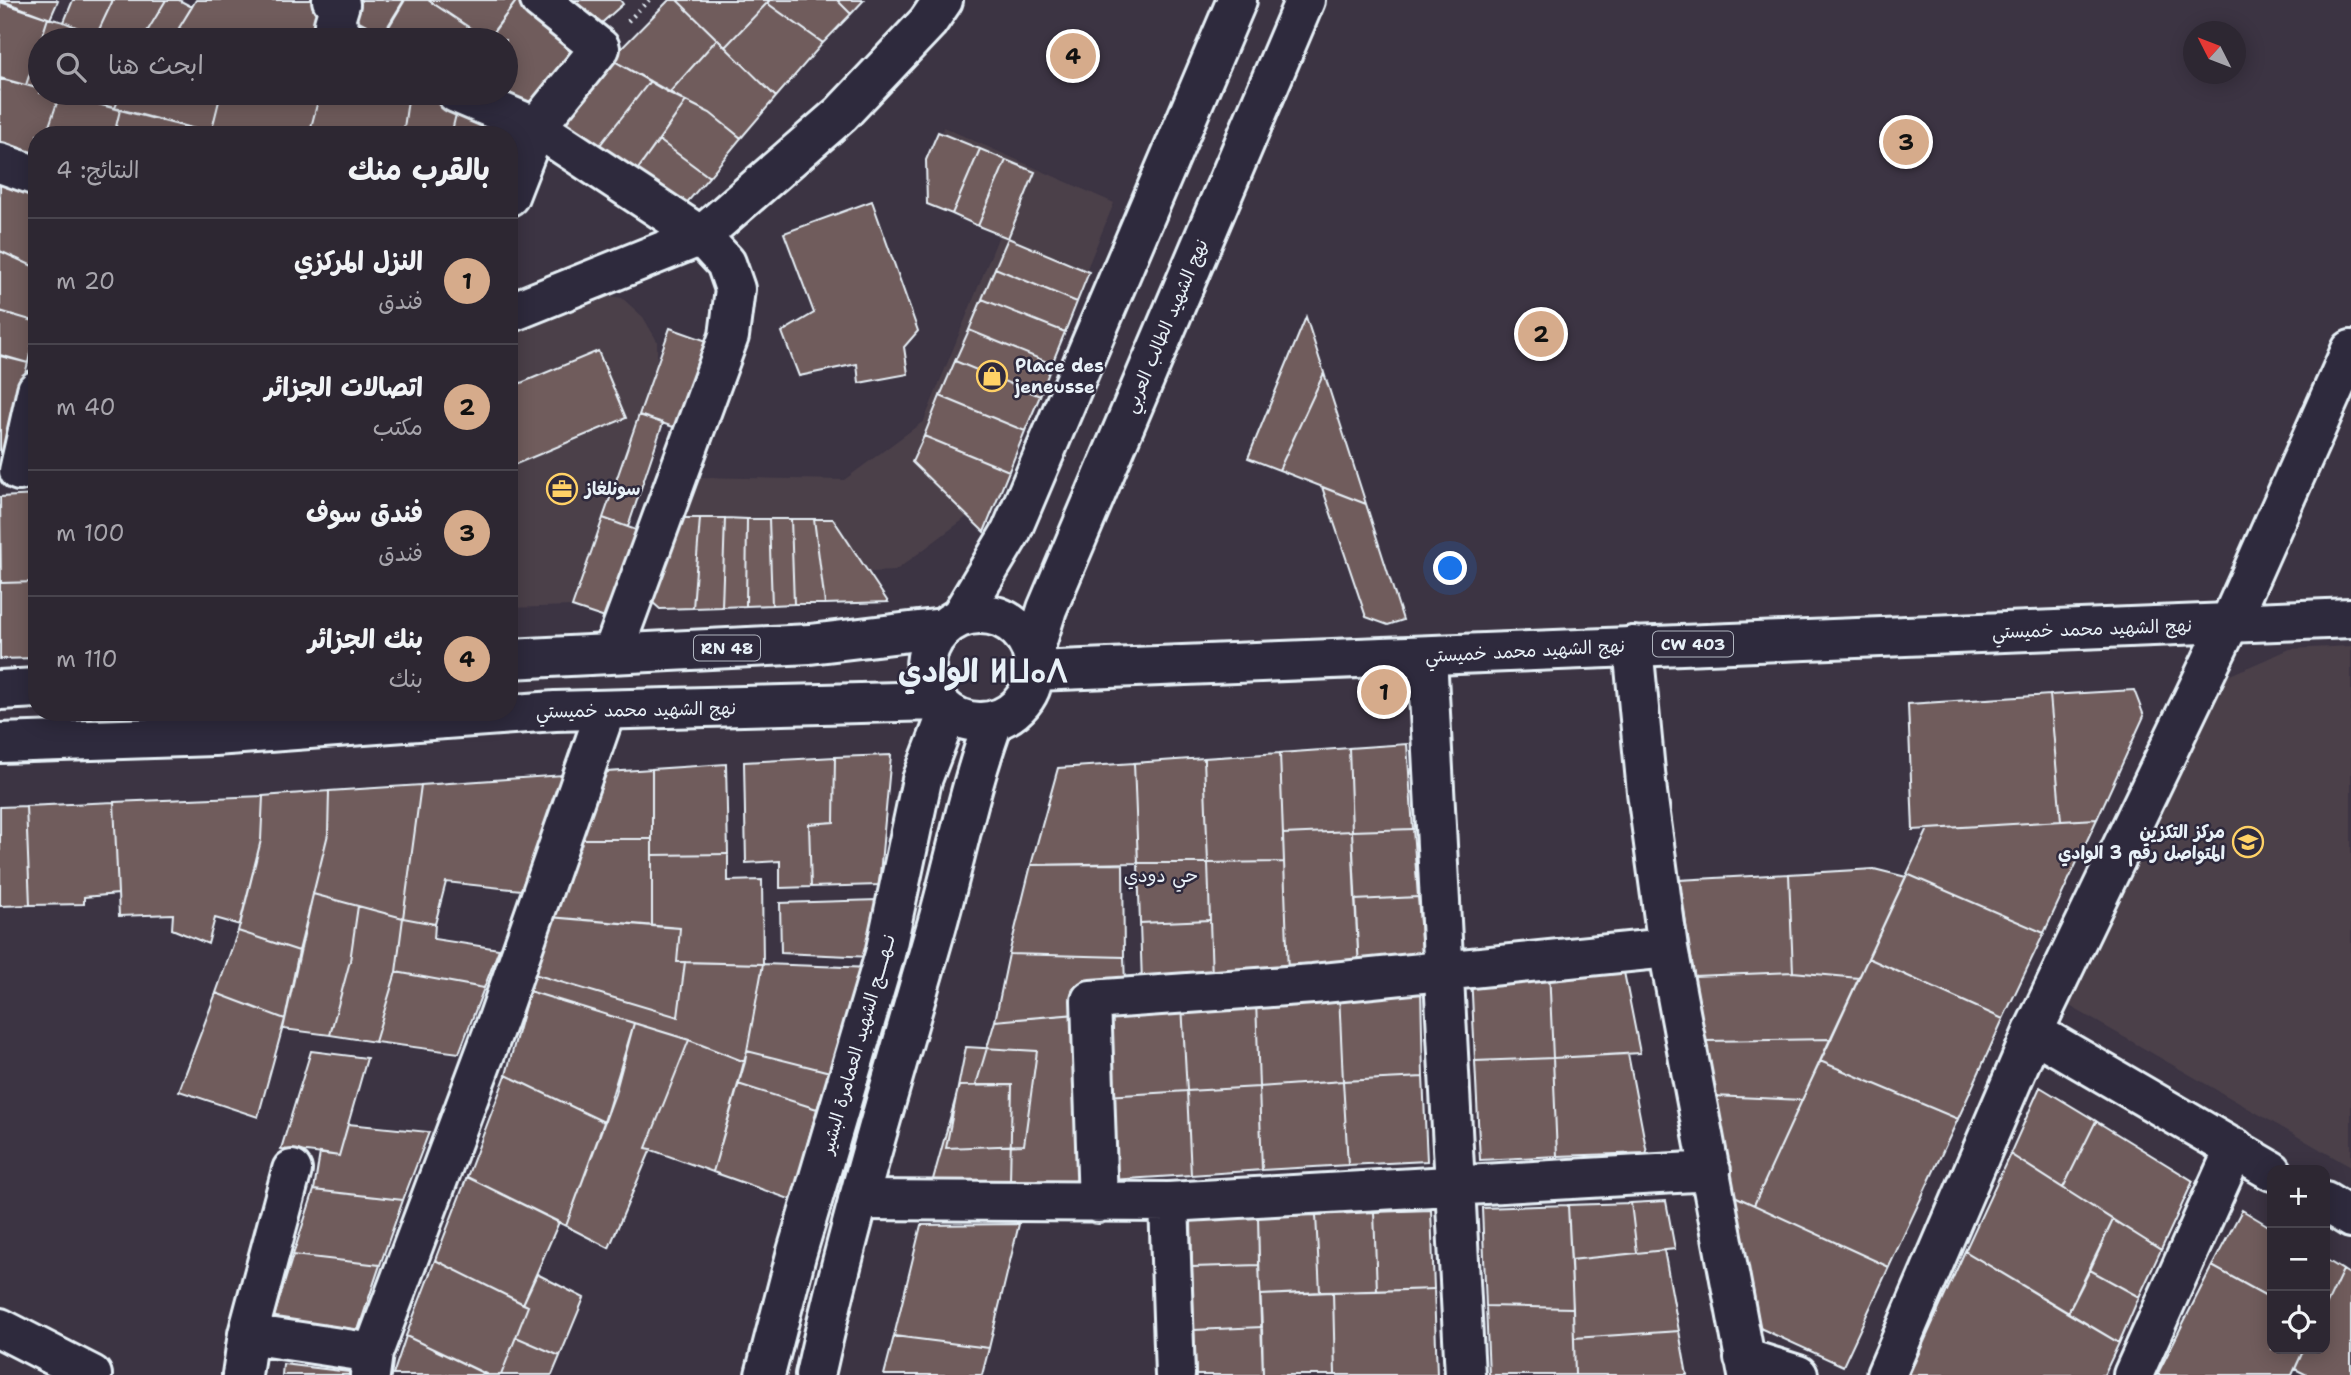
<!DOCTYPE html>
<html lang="ar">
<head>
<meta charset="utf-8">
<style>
  :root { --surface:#2d2732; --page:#39333e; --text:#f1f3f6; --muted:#a7a5ac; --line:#48444d; --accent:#d6ab8b }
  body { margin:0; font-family:"Shantell Sans","Playpen Sans Arabic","Noto Sans Tifinagh",sans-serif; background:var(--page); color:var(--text); direction:rtl }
  .controls { position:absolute; right:21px; bottom:21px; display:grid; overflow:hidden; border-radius:14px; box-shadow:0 4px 18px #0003 }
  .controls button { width:63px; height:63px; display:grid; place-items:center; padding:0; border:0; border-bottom:2px solid var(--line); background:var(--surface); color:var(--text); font:35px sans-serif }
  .compass { position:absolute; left:2183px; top:21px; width:63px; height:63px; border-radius:50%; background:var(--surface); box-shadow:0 4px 18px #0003; rotate:312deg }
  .you { position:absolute; left:1451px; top:569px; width:24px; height:24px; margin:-18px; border:5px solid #fff; border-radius:50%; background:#1a73e8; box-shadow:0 0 0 10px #1a73e833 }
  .badge { display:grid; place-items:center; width:46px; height:46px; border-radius:50%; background:var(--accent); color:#111; font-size:23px; font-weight:700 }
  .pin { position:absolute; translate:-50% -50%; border:4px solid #fff; box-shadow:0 2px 7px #0006 }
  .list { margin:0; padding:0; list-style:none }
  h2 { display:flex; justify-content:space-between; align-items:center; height:91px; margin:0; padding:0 28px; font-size:30px }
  h2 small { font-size:23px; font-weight:400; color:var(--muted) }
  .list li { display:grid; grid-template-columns:46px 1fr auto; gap:21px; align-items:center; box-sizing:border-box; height:126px; padding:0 28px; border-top:2px solid var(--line) }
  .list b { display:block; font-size:26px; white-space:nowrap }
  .list p { margin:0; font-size:23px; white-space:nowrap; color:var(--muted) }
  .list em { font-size:23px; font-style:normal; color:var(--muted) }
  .icon { flex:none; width:38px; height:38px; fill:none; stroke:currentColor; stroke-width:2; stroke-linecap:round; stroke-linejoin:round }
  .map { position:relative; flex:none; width:2351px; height:1375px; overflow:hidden; direction:ltr }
  .search { position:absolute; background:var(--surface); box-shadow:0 4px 18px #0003; left:28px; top:28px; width:490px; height:77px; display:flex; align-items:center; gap:18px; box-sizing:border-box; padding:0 24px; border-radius:38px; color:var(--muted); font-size:26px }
  .panel { position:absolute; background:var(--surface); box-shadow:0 4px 18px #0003; left:28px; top:126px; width:490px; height:595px; border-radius:28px; direction:rtl }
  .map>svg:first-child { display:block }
</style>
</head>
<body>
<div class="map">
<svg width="2351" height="1375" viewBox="0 0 2351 1375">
  <rect width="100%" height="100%" fill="#3c3443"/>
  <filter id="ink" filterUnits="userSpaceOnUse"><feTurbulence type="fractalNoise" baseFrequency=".0143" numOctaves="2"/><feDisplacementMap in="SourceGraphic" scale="14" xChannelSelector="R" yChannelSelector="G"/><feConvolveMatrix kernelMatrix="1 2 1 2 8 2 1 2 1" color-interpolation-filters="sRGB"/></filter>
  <g filter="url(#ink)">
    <path fill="#4b404a" d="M943 127 1114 203 992 498 895 571 681 580 662 574 693 477 844 480 924 421 1013 201 937 164Z
      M600 294 622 298 643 317 657 341V371L572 606 509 608V330Z
      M2351 646V1167L2068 1005 2221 679 2290 649Z"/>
    <path fill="#6f5b5c" stroke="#e8f1f8" stroke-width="2" d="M0 0H56L58 1 50 19Z
      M73 0H113L96 36 64 22Z
      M113 0H166L142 40H107L96 36Z
      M166 0H179L192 7 179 28 200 40H142Z
      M196 0H318L326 5 307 40H200L179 28Z
      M348 0H404L383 34 344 13Z
      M405 0H428L488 40H381Z
      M428 0H517L488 40Z
      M517 0 587 51 534 115 486 93H506V40H487Z
      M556 0H620L623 4 595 29Z
      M669 0H677L717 39 669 93 611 59Z
      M677 0H770L725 47Z
      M770 0H837L851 14 823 43 767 3Z
      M837 0H864L851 14Z
      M0 2 48 18 26 85 0 79Z
      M767 3 823 43 776 97 725 47Z
      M48 18 64 22 107 40H41Z
      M717 39 776 97 741 138 710 113 669 93Z
      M40 43V89L26 85Z
      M611 59 650 81 593 154 551 130Z
      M0 78 40 89V93L60 94 46 135H37V162L0 154Z
      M650 81 686 101 631 179 593 154Z
      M55 93H121L115 108Z
      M121 93H221L211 133 115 108Z
      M221 93H320L309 135H220L211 133Z
      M320 93H409L403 135H309Z
      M409 93H436L459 102 451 135H403Z
      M60 94 120 110 114 135H46Z
      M686 101 710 113 741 138 709 177 659 140Z
      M459 102 520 128 509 150V135H451Z
      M120 110 202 131 201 135H114Z
      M938 132 980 149 952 214 927 204 926 160Z
      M659 140 709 177 678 213 631 179Z
      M980 149 1006 160 978 226 952 214Z
      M1006 160 1035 172 1008 238 978 226Z
      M0 171 37 184V268L0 251Z
      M872 201 918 331 904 347 908 374 859 383 857 364 799 376 782 332 814 313 784 233Z
      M1008 238 1089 272 1077 302 995 268Z
      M0 251 37 268V322L0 311Z
      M995 268 1077 302 1065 332 982 299Z
      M982 299 1065 332 1052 364 969 330Z
      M0 311 37 322 28 363 0 355Z
      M1306 317 1324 373 1279 470 1248 458Z
      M670 328 707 341 676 428 639 415Z
      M969 330 1052 364 1040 396 955 361Z
      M598 351 626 418 509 467V388Z
      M0 356 28 363 3 452H0Z
      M955 361 1040 396 1025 431 940 396Z
      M1324 373 1366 504 1279 470Z
      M940 396 1025 431 1009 471 924 436Z
      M639 415 663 423 628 527 603 518Z
      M924 436 1009 471 984 532 912 462Z
      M1322 487 1366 504 1403 620 1388 625 1366 617Z
      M37 495V582L1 583 0 497Z
      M603 518 639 531 608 619 572 607Z
      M678 518H700L693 608 660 609 652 602Z
      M700 518H725L722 607 693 608Z
      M725 518 747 519 746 606 722 607Z
      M747 519H769L772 605 746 606Z
      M769 519H791L794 604 772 605Z
      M791 519H814L825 604H794Z
      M814 519H833L888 602 825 604Z
      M0 525 1 583 37 582V658L0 659Z
      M2134 690 2144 716 2097 819 2061 821 2050 695Z
      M2050 695 2061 821 1913 830 1908 704Z
      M1407 744 1413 829 1352 831 1349 748Z
      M1349 748 1352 831 1283 834 1280 753Z
      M1280 753 1284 862 1208 863 1204 758Z
      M891 755 879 885 811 887 809 824 834 822 835 757Z
      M835 757 834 822 809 824 811 887 780 888V861L746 863 744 762Z
      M1204 758 1208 863H1138L1134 763Z
      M1134 763 1138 863 1031 865 1058 768Z
      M726 764 728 854 652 855V769Z
      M652 769V839H581L607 772Z
      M563 775 521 890 446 882 435 924 403 918 421 785Z
      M421 785 403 918 313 894 328 834 329 791Z
      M329 791 328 834 299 951 238 931 261 840 263 796Z
      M263 796 261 840 240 925 215 918 208 944 172 929 173 914 119 916 114 802Z
      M114 802 118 894 84 897V904L30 905 26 806Z
      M26 806 30 905 0 906V807Z
      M2097 819 2044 933 1907 874 1928 829Z
      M1413 829 1418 897 1355 900 1352 831Z
      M1352 831 1359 968 1288 973 1283 834Z
      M581 839H652V926L550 917Z
      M728 854V881L762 880 763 964 677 962 680 928 652 926V855Z
      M1284 862 1288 973 1212 978 1208 863Z
      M1138 863H1208L1210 920 1140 923Z
      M1123 864 1124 957 1009 954 1031 865Z
      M1874 869 1906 877 1859 978 1793 972 1789 874Z
      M1789 874 1793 972 1694 976 1679 880Z
      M1907 874 2044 933 2003 1019 1868 958Z
      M313 894 358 906 350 961 330 1035 283 1029Z
      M1418 897 1423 964 1359 968 1355 900Z
      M878 900 872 957 781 953 780 903Z
      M358 906 403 918 396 972 375 1042 330 1035 350 961Z
      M550 917 680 928 677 962H685L678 1017 534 974Z
      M403 918 435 924 434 939 499 949 484 988 396 972Z
      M1210 920 1212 978 1142 983 1140 923Z
      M238 931 299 951 285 1019 216 993Z
      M1009 954 1124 957 1125 984 1075 987 1076 1014 995 1021Z
      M1868 958 2003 1019 1958 1119 1820 1061Z
      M685 962 763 964 745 1062 689 1040 529 991 534 974 678 1017Z
      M763 964 872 968 830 1072 747 1051Z
      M1623 967 1640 1053 1553 1058 1549 969Z
      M1549 969 1553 1058 1475 1061 1471 972Z
      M396 972 484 988 459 1053 375 1042Z
      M1793 972 1859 978 1831 1039 1705 1041 1694 976Z
      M1421 987 1423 1077 1343 1081 1339 993Z
      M529 991 634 1023 604 1122 506 1075Z
      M216 993 285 1019 258 1117 179 1091Z
      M1339 993 1343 1081 1259 1087 1256 1000Z
      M1256 1000 1259 1087 1187 1091 1182 1005Z
      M1182 1005 1187 1091 1107 1096 1103 1012Z
      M1076 1014 1078 1181 1010 1182 1012 1085H976L995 1021Z
      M634 1023 689 1040 646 1148 651 1149 609 1248 566 1226 615 1094Z
      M1831 1039 1802 1100 1713 1096 1705 1041Z
      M689 1040 745 1062 713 1172 646 1148Z
      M966 1047 1037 1051 1024 1145 946 1148Z
      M311 1051 367 1058 339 1156 281 1149Z
      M747 1051 830 1072 817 1109 738 1084Z
      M1628 1054 1647 1153 1557 1156 1553 1058Z
      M1553 1058 1557 1156 1480 1160 1475 1061Z
      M1820 1061 1958 1119 1889 1267 1754 1205Z
      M506 1075 604 1122 566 1226 467 1177Z
      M1423 1077 1427 1161 1348 1165 1343 1081Z
      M1343 1081 1348 1165 1262 1170 1259 1087Z
      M738 1084 817 1109 792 1200 713 1172Z
      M1012 1085 1010 1182 932 1183 959 1086Z
      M1259 1087 1262 1170 1191 1175 1187 1091Z
      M2040 1087 2096 1121 2063 1188 2010 1154Z
      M1187 1091 1191 1175 1110 1180 1107 1096Z
      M1713 1096 1802 1100 1754 1205 1728 1193Z
      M2096 1121 2193 1181 2161 1250 2063 1188Z
      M348 1124 429 1132 403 1200 314 1190 320 1153 339 1156Z
      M2010 1154 2113 1220 2068 1313 1965 1251Z
      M467 1177 559 1222 523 1304 435 1260Z
      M314 1190 403 1200 380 1265 293 1255Z
      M1728 1193 1889 1267 1843 1366 1749 1323Z
      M1666 1201 1675 1249 1637 1253 1631 1203Z
      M1631 1203 1637 1253 1571 1260 1568 1205Z
      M1568 1205 1573 1308 1486 1306 1482 1208Z
      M1431 1210 1434 1289 1377 1291 1374 1212Z
      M2242 1210 2272 1228V1299L2212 1266Z
      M1374 1212 1377 1291 1320 1292 1316 1215Z
      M1316 1215 1320 1292 1260 1295 1258 1216Z
      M1258 1216 1259 1265 1192 1267 1191 1219Z
      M2113 1220 2161 1250 2139 1297 2090 1270Z
      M1019 1224 989 1348 894 1336 921 1225Z
      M1664 1250 1679 1331 1574 1338 1571 1260Z
      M1965 1251 2119 1343 2104 1375H1909Z
      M293 1255 380 1265 355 1339 272 1323Z
      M2325 1259 2343 1270 2325 1308Z
      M435 1260 528 1306 501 1375H487L406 1336Z
      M1259 1265 1262 1327 1194 1330 1192 1267Z
      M2212 1266 2272 1299V1349H2304L2292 1375H2157Z
      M2090 1270 2139 1297 2119 1343 2068 1313Z
      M2343 1270 2351 1275V1375H2307L2295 1369 2304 1349H2325V1308Z
      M537 1274 584 1298 560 1356 516 1337 528 1306 523 1304Z
      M1434 1289 1437 1375H1335L1333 1292Z
      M1333 1292 1335 1375H1263L1260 1295Z
      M1486 1306 1573 1308 1575 1375H1489Z
      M1262 1327 1263 1375H1196L1194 1330Z
      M1679 1331 1687 1375H1575L1574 1338Z
      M406 1336 488 1375H393Z
      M894 1336 989 1348 982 1375H884Z
      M516 1337 560 1356 552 1375H501Z
      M283 1364 349 1372V1375H282Z"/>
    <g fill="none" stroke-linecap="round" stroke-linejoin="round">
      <g stroke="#e8f1f8" stroke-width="44">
        <path id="minor" d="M332 0 340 4 334 24 347 40
          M456 93 536 127 701 236 726 263 735 289 729 336 613 652
          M0 163 37 176
          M509 196 536 127 600 48 540 0
          M509 313 701 236 841 114 928 22 943 0
          M19 471 37 390
          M1633 646 1647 792 1668 948 1748 1375
          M1427 656 1465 1375
          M2033 1032 2272 1171
          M858 1200 1169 1202 1711 1171
          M1169 1202 1175 1375
          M2325 1202 2351 1218
          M1098 1203 1091 1000 1313 984 1668 948
          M0 1328 92 1375
          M248 1334 373 1353
          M1744 1358 1798 1375
          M242 1375 248 1334 292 1170
          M370 1375 373 1353 498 1019 606 710
          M1886 1375 2033 1032 2229 624 2351 350
          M2133 1375 2235 1148"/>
      </g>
      <g stroke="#e8f1f8" stroke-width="44">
        <path id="major" d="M926 668a54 54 0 1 1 108 0a54 54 0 1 1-108 0Z
          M960 617 1011 532 1237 0
          M1033 654 1047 609 1305 0
          M509 659 810 644 943 628
          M1035 671 2351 618
          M0 690 37 688
          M0 743 214 736 555 711 937 701
          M765 1375 796 1255 885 954 922 780 948 712
          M815 1375C848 1226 892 1081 934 935 955 863 968 790 994 720"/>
      </g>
      <path stroke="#e8f1f8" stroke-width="4.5" stroke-dasharray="2 5" stroke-linecap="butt" d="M628 21 649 0"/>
      <use href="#minor" stroke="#2f2a3d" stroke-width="38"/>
      <use href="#major" stroke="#2f2a3d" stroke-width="38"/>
    </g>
  </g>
  <defs>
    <g id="shop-ring" transform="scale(1.575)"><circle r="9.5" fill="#2f2a3d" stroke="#ffd166" stroke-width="1.5"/><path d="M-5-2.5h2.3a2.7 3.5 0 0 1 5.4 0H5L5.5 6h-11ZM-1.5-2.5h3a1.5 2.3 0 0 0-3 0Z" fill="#ffd166"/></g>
    <g id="office-ring" transform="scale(1.575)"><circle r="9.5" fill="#2f2a3d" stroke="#ffd166" stroke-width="1.5"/><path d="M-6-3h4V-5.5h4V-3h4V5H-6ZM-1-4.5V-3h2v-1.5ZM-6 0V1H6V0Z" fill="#ffd166"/></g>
    <g id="university-ring" transform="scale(1.575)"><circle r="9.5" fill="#2f2a3d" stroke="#ffd166" stroke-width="1.5"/><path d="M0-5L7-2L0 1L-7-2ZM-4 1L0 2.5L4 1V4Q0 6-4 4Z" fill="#ffd166"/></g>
  </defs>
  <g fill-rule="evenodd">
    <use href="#shop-ring" x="992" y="376"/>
    <use href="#office-ring" x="562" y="489"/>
    <use href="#university-ring" x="2248" y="842"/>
  </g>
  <g text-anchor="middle" stroke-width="5" stroke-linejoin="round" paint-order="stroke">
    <g fill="#2f2a3d" stroke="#b0b5c0" stroke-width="2">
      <rect x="1653" y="631.5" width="80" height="25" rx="5"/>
      <rect x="694" y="635.5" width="66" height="25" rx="5"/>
    </g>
    <g font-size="16" font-weight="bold" fill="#e8f1f8">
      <text x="1693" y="650">CW 403</text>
      <text x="727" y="654">RN 48</text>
    </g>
    <g font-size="18" fill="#e8f1f8" stroke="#2f2a3d">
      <text transform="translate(1166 326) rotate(-67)" y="6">نهج الشهيد الطالب العربي</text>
      <text transform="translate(2092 629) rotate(-2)" y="6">نهج الشهيد محمد خميستي</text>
      <text transform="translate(1525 651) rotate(-3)" y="6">نهج الشهيد محمد خميستي</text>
      <text transform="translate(636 710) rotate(-1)" y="6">نهج الشهيد محمد خميستي</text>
      <text transform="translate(858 1044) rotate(-74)" y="6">نــهـــــج الشهيد العمامرة البشير</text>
    </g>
    <g font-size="18" font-weight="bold" fill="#e8f1f8" stroke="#2f2a3d" text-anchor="start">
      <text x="1015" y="372">Place des<tspan x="1015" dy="21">jeneusse</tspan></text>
      <text x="585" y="495">سونلغاز</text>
      <text x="2225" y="838" text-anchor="end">مركز التكزين<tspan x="2225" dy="21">المتواصل رقم 3 الوادي</tspan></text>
    </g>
    <g font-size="19" fill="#e8f1f8" stroke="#2f2a3d">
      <text x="1161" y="882">حي دودي</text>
    </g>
    <g font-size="32" font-weight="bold" fill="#e8f1f8" stroke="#2f2a3d">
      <text x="983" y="682">الوادي ⵍⵡⴰⴷ</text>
    </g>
  </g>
</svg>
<div class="controls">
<button>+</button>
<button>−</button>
<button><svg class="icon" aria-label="locate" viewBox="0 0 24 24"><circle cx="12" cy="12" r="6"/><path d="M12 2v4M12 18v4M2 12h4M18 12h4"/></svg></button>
</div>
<svg class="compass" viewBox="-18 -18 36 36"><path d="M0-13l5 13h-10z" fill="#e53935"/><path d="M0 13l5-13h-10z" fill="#a7a5ac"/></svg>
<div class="you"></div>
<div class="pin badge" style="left:1384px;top:692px">1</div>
<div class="pin badge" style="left:1541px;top:334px">2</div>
<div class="pin badge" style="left:1906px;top:142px">3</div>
<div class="pin badge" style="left:1073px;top:56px">4</div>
<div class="search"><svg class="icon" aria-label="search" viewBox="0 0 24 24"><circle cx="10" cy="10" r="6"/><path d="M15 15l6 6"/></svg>ابحث هنا</div>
<section class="panel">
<h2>بالقرب منك<small>النتائج: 4</small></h2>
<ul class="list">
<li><span class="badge">1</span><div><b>النزل المركزي</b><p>فندق</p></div><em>20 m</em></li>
<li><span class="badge">2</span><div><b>اتصالات الجزائر</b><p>مكتب</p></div><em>40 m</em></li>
<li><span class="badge">3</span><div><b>فندق سوف</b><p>فندق</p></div><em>100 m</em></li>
<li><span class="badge">4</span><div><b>بنك الجزائر</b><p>بنك</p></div><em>110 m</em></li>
</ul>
</section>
</div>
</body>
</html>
